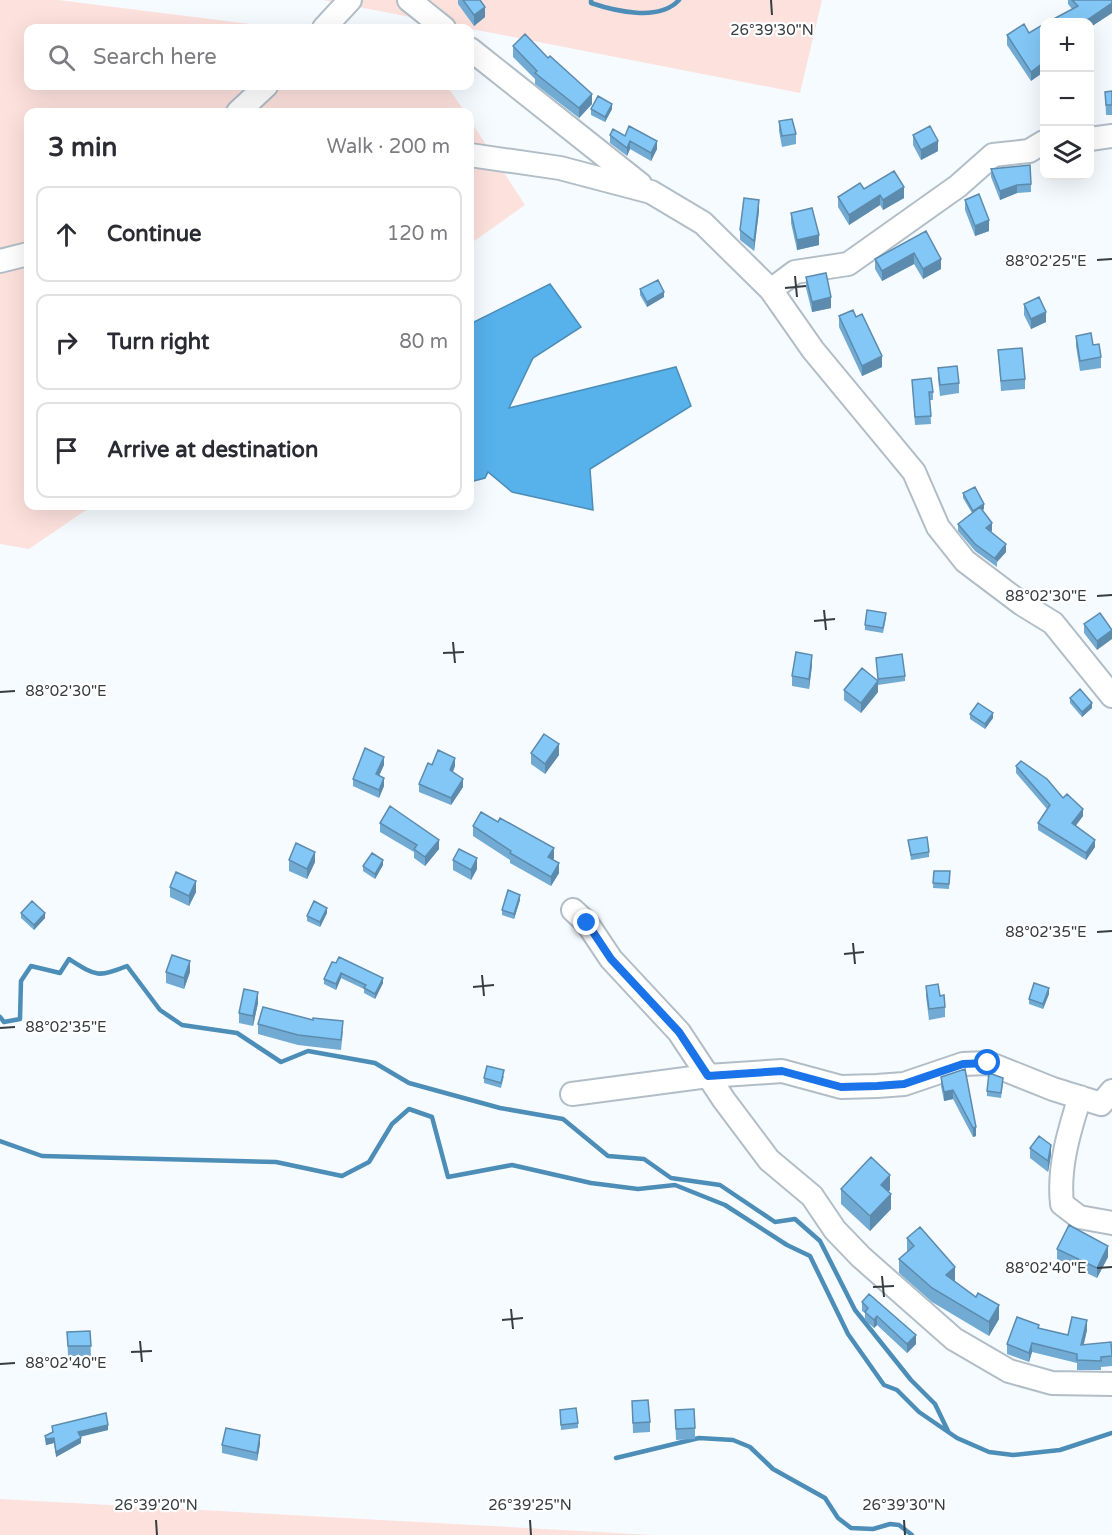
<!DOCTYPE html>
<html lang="en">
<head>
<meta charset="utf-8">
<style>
  :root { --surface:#fff; --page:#f7f7f7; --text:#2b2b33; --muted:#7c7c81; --line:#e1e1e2 }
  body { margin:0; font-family:"Varela Round",sans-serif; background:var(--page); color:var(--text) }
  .controls { position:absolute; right:18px; top:18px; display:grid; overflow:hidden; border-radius:12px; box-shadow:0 6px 24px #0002 }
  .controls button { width:54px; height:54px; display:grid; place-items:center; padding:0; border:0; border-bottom:2px solid var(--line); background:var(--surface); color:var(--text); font:30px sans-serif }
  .stop { position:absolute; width:18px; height:18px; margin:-14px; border:4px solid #1a73e8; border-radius:50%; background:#fff }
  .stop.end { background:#1a73e8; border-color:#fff; box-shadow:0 2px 6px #0008 }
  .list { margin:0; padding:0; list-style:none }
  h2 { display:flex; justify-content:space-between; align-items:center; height:78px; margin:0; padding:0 24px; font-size:26px }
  h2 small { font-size:20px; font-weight:400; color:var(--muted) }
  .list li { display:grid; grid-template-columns:39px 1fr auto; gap:18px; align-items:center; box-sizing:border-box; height:96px; margin:0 12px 12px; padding:0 12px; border:2px solid var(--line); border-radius:12px }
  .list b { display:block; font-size:22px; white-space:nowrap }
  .list em { font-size:20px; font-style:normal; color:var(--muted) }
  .icon { flex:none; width:33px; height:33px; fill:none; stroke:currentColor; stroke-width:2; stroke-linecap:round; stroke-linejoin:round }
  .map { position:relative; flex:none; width:1112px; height:1535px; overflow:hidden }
  .search { position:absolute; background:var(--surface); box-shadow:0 6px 24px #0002; left:24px; top:24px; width:450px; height:66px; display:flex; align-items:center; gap:15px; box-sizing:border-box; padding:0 21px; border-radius:12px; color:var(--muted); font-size:22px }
  .panel { position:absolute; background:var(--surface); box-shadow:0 6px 24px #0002; left:24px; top:108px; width:450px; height:402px; border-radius:12px }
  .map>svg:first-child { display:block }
</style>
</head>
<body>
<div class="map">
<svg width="1112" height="1535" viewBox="0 0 1112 1535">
  <rect width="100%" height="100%" fill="#f6fbff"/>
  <path fill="#fde1dd" d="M0 0H58L282 28H28V86H447L465 112H28V506H92L29 549 0 544Z
    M323 0H822L800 93Z
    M470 120 525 205 470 244Z
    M0 1499 653 1535H0Z"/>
  <path fill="#57b1eb" stroke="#4d8eb8" stroke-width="1.5" d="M550 284 581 327 533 358 509 408 676 367 691 406 590 469 593 510 512 492 488 472 485 478 470 482V324Z"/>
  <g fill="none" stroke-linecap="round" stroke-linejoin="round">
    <path stroke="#4d8eb8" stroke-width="4.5" d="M591 0V3C615 11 659 22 679 0
      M0 1017 4 1022 20 1019 21 981 31 966 60 973 69 959C96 976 97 978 127 966L160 1010 182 1025 237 1033 281 1062 308 1051 375 1063 409 1083 500 1108 563 1119 608 1156 644 1159 671 1178 720 1185 775 1222 795 1219 820 1241 855 1310 911 1380 935 1404 948 1431
      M0 1141 42 1156 276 1162 342 1176 369 1162 392 1124 409 1109 432 1117 448 1177 512 1165 591 1183 638 1189 675 1185 725 1205 787 1245 810 1256 848 1334 884 1385 897 1390 919 1412 957 1438 989 1452 1013 1455 1060 1450 1112 1433
      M616 1458 699 1438 733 1440 750 1447 773 1469 825 1498 838 1518 851 1528 873 1529 890 1524 899 1525 912 1535"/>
    <g stroke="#b2bec7" stroke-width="26">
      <path id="minor" d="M409 0 444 28
        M324 28 350 0
        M470 49 640 184
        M238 112 266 86
        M1090 139 1112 136
        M470 155 560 168 651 192 703 223 771 290 813 350 914 472 938 527 965 561 1022 604 1053 623 1112 696
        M0 261 28 254
        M771 290 795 272 848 264 958 186 993 155 1029 151 1044 142
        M573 910 587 923 611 959 679 1032 724 1100 769 1160 812 1196 835 1230 861 1257 954 1339 1009 1371 1052 1383 1112 1384
        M572 1094 708 1076 782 1071 841 1087 877 1086 904 1084 963 1064 988 1063 1053 1089 1101 1104 1112 1091
        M1080 1097C1069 1131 1058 1168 1062 1204L1079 1217 1112 1223"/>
    </g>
    <use href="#minor" stroke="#fff" stroke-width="22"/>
  </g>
  <path fill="#71abd4" d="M458 0H480L485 17 474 26 458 4Z
    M1068 0H1112V13L1089 28V22L1072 9 1068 4Z
    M1044 24 1031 81 1007 45V35L1029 33Z
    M513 46 592 104 579 118 535 84V79L513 57Z
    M1112 91V115H1106L1105 92Z
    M591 109H612L605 122 591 115Z
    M779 121 796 134V144L782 147 779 131Z
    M610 135 625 136 657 149 651 161 630 149 627 156 610 143Z
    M913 135 938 151 921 160 913 145Z
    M991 169 1031 184V192L1017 193 1000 200 991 177Z
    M864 189 904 198 883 210 880 205 849 225 838 207V197Z
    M965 200 989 231 975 236 965 210Z
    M759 211 754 251 740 240V230Z
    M791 213 819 245 797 250 791 223Z
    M926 231 941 269 923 279 914 264 882 281 875 269V259Z
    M806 277 831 308 812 312 806 288Z
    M640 289 664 297 647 307 640 295Z
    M1024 304 1046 322 1031 329 1024 315Z
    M839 316 856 317 882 367 862 376 839 327Z
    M1076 336 1093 345 1101 357V368L1080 371 1076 346Z
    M998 350 1025 379V389L1001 391Z
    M938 368 959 383V393L940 396 938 379Z
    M912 380 933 392V400H930L931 424 915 425Z
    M963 493 984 509 982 510 992 531 990 532 1006 552 997 562V567L975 551 958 531V524L972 513 963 498Z
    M1100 613 1097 650 1084 633V624Z
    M886 618 883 633 865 630V625Z
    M876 658 905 676V681L878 685V692L861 713 844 700V690L878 681Z
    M812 665 809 689 792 686V676Z
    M1070 698 1092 708 1082 717 1070 703Z
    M970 714 993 718 985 729 970 719Z
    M531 753 559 755 545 774 531 764Z
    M384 765 379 776 384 786 379 798 353 786V779Z
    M455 766 453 772 463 787 451 805 419 792V784Z
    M1016 766 1063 798 1083 816 1075 826 1095 847 1086 860 1038 830V823L1047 809 1016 773Z
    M380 823 439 849 425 866 414 858V852L380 832Z
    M473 826 554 858 553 860 559 873 551 886 510 863V860L473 836Z
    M908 840 929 852V857L911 860Z
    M289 860 315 862 307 879 289 871Z
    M453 860 477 869 471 880 453 870Z
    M383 865 375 879 363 871V866Z
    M934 871H950L949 889 933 888Z
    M170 887 196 892 189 906 170 897Z
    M520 900 514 919 502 915V910Z
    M21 913 45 918 34 930 21 918Z
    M327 913 320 927 307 921V916Z
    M332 962 383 983 375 999 364 993V989L341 978 336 990 324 984V979Z
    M166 972H190L184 989 166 983Z
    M926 986 940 996 945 1007V1017L929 1020 926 996Z
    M1049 994 1043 1009 1029 1004V999Z
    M258 1003 253 1026 239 1023V1013Z
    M258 1024 343 1031 341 1050 298 1045 258 1034Z
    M965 1069 976 1136 973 1137 953 1099 944 1101 941 1086V1077Z
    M504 1076 501 1088 484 1083V1078Z
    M1003 1083 1001 1098 987 1096V1091Z
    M1030 1148 1051 1155 1048 1172 1030 1158Z
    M841 1189 890 1190 888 1192 891 1209 870 1231 841 1204Z
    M907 1238 955 1281 999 1319 989 1336 932 1302 899 1273V1259L907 1252Z
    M1057 1249 1108 1257 1097 1278 1057 1259Z
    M862 1302 916 1344 907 1353 877 1325 874 1328 865 1320V1313L862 1311Z
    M1039 1328 1068 1335 1087 1330 1084 1344 1112 1356V1366L1101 1367V1370H1077V1363L1032 1352 1029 1362 1007 1354V1344Z
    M90 1331 91 1356H68L67 1332Z
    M632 1401 650 1422V1432L633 1433Z
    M560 1410 578 1423V1428L561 1430Z
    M675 1410 695 1428V1439L676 1440Z
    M52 1426 108 1430 80 1437 81 1443 56 1457 54 1443 46 1445 45 1441V1436L52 1432Z
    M260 1444 257 1461 222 1453V1445Z"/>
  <path fill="#5c8bad" d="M1112 3V13L1089 28V22H1084Z
    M485 7V17L474 26V15Z
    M1044 62V72L1031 81V72Z
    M592 94V104L579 118V108Z
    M612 104V109L605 122V117Z
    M630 141V149L627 156V148Z
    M657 141V149L651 161V153Z
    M938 141V151L921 160V150Z
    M1017 185V193L1000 200V191Z
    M904 187V198L883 210V200Z
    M880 195V205L849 225V215Z
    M759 200V211L754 251V241Z
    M989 220V231L975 236V226Z
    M819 235V245L797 250V240Z
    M914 253V264L882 281V271Z
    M941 259V269L923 279V269Z
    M664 292V297L647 307V302Z
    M831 297V308L812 312V302Z
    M1046 312V322L1031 329V319Z
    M882 356V367L862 376V366Z
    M984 504V509L973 516V511Z
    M992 523V531L986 535V528Z
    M1006 544V552L997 562V560L995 558Z
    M1112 630V639L1097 650V641Z
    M812 655V665L809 689V679Z
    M878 681V692L861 713V703Z
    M1092 703V708L1082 717V712Z
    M993 713V718L985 729V724Z
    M559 744V755L545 774V764Z
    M384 757V765L376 782V774Z
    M455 758V766L450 778V770Z
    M384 778V786L379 798V790Z
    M463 779V787L451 805V798Z
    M1083 809V816L1072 831V823Z
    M439 840V849L425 866V857Z
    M1095 840V847L1086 860V853Z
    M554 848V858L548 867V857Z
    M315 852V862L307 879V869Z
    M477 858V869L471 880V870Z
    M383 860V865L375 879V874Z
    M559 863V873L551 886V877Z
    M196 881V892L189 906V896Z
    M520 895V900L514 919V914Z
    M327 908V913L320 927V922Z
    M45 913V918L34 930V925Z
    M190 961V972L184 989V978Z
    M341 973V978L336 990V984Z
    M383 978V983L375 999V994Z
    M1049 988V994L1043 1009V1004Z
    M258 992V1003L253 1026V1016Z
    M953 1090V1099L944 1101V1092Z
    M976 1127V1136L973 1137V1128Z
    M1051 1145V1155L1048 1172V1161Z
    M890 1175V1190L881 1199V1185Z
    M891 1194V1209L870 1231V1216Z
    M1108 1246V1257L1097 1278V1268Z
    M955 1267V1281L946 1289V1275Z
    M999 1305V1319L989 1336V1322Z
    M877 1316V1325L874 1328V1320Z
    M1087 1320V1330L1081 1354V1345Z
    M916 1335V1344L907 1353V1344Z
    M1032 1343V1352L1029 1362V1353Z
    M108 1425V1430L78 1437V1432Z
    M260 1435V1444L257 1461V1453Z
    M54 1438V1443L46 1445V1439Z
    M81 1438V1443L56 1457V1452Z"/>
  <path fill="#83c7f7" stroke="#5c8bad" stroke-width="1.5" d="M463 0H480L485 7 474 15Z
    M1072 0H1112V3L1084 22H1048L1078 6Z
    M1024 24 1029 33 1044 24V51L1042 52 1044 55V62L1031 72 1007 35Z
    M525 34 548 58 550 56 592 94 579 108 535 73 537 71 513 46Z
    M1112 91V105H1106L1105 92Z
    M598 96 612 104 605 117 591 109Z
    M792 119 796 134 782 136 779 121Z
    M629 126 657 141 651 153 630 141 627 148 610 135 613 129 625 136Z
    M930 126 938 141 921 150 913 135Z
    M1030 165 1031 184 1017 185 1000 191 991 169Z
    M894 171 904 187 883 200 880 195 849 215 838 197 860 183 864 189Z
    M979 194 989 220 975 226 965 200Z
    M744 198 759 200 754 241 740 230Z
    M812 208 819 235 797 240 791 213Z
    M926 231 941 259 923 269 914 253 882 271 875 259Z
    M826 273 831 297 812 302 806 277Z
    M658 280 664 292 647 302 640 289Z
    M1039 297 1046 312 1031 319 1024 304Z
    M853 310 856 317 862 314 882 356 862 366 839 316Z
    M1091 333 1093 345 1099 344 1101 357 1080 361 1076 336Z
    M1022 348 1025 379 1001 381 998 350Z
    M957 366 959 383 940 385 938 368Z
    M931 378 933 392H929L931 416 915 417 912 380Z
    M975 487 984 504 973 511 963 493Z
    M980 507 992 523 986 528 1006 544 995 558 997 560 975 544 958 524Z
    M867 610 886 613 883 628 865 625Z
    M1100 613 1112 630 1097 641 1084 624Z
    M796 652 812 655 809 679 792 676Z
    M902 654 905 676 878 679 876 658Z
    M862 668 878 681 861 703 844 690Z
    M1080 689 1092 703 1082 712 1070 698Z
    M978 703 993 713 985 724 970 714Z
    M544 734 559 744 545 764 531 753Z
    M365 748 384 757 376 774 384 778 379 790 353 779Z
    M438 750 455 758 450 770 463 779 451 798 419 784 428 763 432 765Z
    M1021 761 1047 779 1063 798 1067 794 1083 809 1072 823 1095 840 1086 853 1038 823 1050 805 1016 766Z
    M390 806 439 840 425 857 414 849 417 845 380 823Z
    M481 812 498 822 500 818 554 848 548 857 559 863 551 877 510 853 511 851 473 826Z
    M927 837 929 852 911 855 908 840Z
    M296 843 315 852 307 869 289 860Z
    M459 849 477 858 471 870 453 860Z
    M372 853 383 860 375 874 363 866Z
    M934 871H950L949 884 933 883Z
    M176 872 196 881 189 896 170 887Z
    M508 890 520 895 514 914 502 910Z
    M32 901 45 913 34 925 21 913Z
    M314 901 327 908 320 922 307 916Z
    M172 955 190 961 184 978 166 972Z
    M339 957 383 978 375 994 364 988 366 985 341 973 336 984 324 979 332 962 336 963Z
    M1034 983 1049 988 1043 1004 1029 999Z
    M938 984 940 996 944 995 945 1007 929 1009 926 986Z
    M244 989 258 992 253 1016 239 1013Z
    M263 1007 313 1020V1018L343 1021 341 1040 298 1035 258 1024Z
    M487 1066 504 1070 501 1083 484 1078Z
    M965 1069 976 1127 973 1128 953 1090 944 1092 941 1077Z
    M989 1073 1003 1078 1001 1093 987 1091Z
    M1039 1136 1051 1145 1048 1161 1030 1148Z
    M871 1157 890 1175 881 1185 891 1194 870 1216 841 1189Z
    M1069 1225 1108 1246 1097 1268 1057 1249Z
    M920 1227 955 1267 946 1275 976 1297 978 1293 999 1305 989 1322 932 1288 899 1259 914 1246 907 1238Z
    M869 1294 916 1335 907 1344 877 1316 874 1320 865 1312 868 1308 862 1302Z
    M1017 1317 1039 1325 1038 1328 1068 1335 1072 1317 1087 1320 1081 1345 1111 1342 1112 1356 1101 1357V1361L1077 1360V1354L1032 1343 1029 1353 1007 1344Z
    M90 1331 91 1346H68L67 1332Z
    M648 1400 650 1422 633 1423 632 1401Z
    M576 1408 578 1423 561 1425 560 1410Z
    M694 1409 695 1428 676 1429 675 1410Z
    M106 1413 108 1425 78 1432 81 1438 56 1452 54 1438 46 1439 45 1436 53 1432 52 1426Z
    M226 1428 260 1435 257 1453 222 1445Z"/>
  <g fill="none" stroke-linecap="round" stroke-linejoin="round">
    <path stroke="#1a73e8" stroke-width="8" d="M587 923 611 959 679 1032 708 1076 782 1071 841 1087 877 1086 904 1084 963 1064 988 1063"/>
  </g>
  <path fill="none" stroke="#373c40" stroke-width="2" d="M771 0 772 15M1097 260 1112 259M795 276 797 297M785 288 806 286M1097 596 1112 595M824 610 826 630M814 621 835 619M453 642 455 663M443 653 464 652M0 692 15 691M1097 932 1112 931M853 943 855 964M844 954 864 952M482 975 484 996M473 987 494 985M0 1028 15 1027M1097 1268 1112 1267M882 1276 884 1297M873 1287 894 1286M511 1309 513 1329M502 1320 523 1318M140 1341 142 1362M131 1352 152 1351M0 1364 15 1363M156 1520 157 1535M530 1520 531 1535M904 1520 905 1535"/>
  <g font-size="15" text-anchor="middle" fill="#373c40" stroke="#fff" stroke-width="4.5" stroke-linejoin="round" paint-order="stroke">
    <text x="772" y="35">26°39'30"N</text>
    <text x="1046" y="266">88°02'25"E</text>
    <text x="1046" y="601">88°02'30"E</text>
    <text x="66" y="696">88°02'30"E</text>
    <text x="1046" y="937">88°02'35"E</text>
    <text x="66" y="1032">88°02'35"E</text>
    <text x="1046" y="1273">88°02'40"E</text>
    <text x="66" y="1368">88°02'40"E</text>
    <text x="156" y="1510">26°39'20"N</text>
    <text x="530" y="1510">26°39'25"N</text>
    <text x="904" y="1510">26°39'30"N</text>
  </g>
</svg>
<div class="controls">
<button>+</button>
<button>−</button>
<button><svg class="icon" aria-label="layers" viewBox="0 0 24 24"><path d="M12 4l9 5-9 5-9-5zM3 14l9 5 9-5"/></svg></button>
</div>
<div class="stop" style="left:988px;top:1063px"></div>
<div class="stop end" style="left:587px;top:923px"></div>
<div class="search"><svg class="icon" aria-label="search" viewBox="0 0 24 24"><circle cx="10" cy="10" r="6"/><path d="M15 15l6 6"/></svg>Search here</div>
<section class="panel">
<h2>3 min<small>Walk · 200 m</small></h2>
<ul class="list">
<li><svg class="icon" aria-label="ahead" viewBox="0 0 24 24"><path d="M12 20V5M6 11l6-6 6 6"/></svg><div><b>Continue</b></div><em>120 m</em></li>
<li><svg class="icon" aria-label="right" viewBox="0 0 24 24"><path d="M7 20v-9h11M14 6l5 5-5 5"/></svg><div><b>Turn right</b></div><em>80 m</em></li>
<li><svg class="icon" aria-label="arrive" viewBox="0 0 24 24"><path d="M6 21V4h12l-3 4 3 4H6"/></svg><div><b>Arrive at destination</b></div></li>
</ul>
</section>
</div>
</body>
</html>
